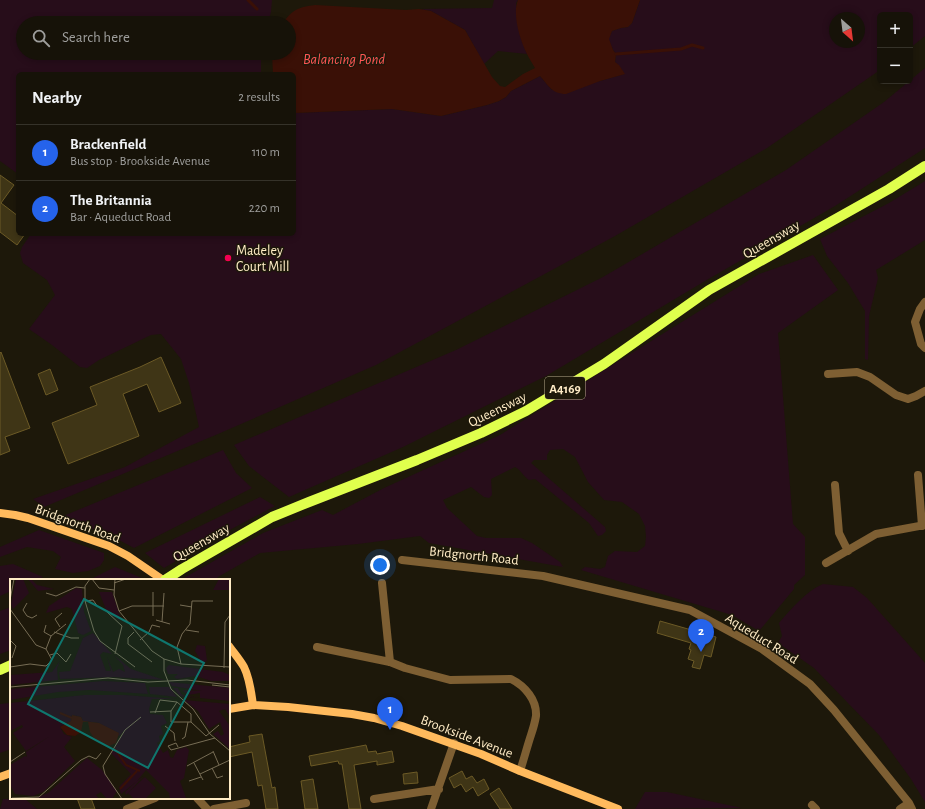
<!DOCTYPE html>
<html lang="en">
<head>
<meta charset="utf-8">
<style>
  :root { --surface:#161208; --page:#1f1b12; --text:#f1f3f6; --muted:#9e9e9c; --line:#353229; --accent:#2563eb }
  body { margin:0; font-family:"Alegreya Sans",sans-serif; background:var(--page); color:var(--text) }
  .controls { position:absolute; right:12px; top:12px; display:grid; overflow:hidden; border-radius:6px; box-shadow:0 2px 6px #0003 }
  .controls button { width:36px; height:36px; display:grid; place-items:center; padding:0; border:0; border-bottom:1px solid var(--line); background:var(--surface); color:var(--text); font:20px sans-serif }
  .compass { position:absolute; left:829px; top:12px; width:36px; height:36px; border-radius:50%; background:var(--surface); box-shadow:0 2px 6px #0003; rotate:152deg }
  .you { position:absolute; left:380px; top:565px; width:14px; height:14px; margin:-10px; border:3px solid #fff; border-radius:50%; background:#1a73e8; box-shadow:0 0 0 6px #1a73e833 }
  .badge { display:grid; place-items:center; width:26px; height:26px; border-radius:50%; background:var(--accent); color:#fff; font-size:13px; font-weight:700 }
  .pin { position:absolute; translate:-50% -33px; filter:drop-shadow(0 1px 2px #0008) }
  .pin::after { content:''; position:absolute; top:21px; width:14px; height:12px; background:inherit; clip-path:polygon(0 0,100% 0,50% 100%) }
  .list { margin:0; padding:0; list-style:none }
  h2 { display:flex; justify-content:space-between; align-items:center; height:52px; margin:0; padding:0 16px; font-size:17px }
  h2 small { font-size:13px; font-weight:400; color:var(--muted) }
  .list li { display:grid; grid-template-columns:26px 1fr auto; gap:12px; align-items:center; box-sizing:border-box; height:56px; padding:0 16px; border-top:1px solid var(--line) }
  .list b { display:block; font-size:15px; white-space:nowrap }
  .list p { margin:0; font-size:13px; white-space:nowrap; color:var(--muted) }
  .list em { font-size:13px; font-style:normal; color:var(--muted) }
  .icon { flex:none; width:22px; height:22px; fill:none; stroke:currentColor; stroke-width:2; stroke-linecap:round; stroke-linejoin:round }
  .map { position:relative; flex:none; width:925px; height:809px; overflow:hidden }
  .search { position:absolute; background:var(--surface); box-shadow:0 2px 6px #0003; left:16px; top:16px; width:280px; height:44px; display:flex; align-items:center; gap:10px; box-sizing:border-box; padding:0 14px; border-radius:22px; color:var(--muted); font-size:15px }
  .panel { position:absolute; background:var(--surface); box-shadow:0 2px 6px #0003; left:16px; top:72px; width:280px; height:164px; border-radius:6px }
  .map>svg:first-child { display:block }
</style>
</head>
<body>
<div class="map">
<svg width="925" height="809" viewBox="0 0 925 809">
  <rect width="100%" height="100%" fill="#1d180a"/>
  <path fill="#270d1a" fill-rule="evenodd" d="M0 0H272L271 12 268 23H23V53H261V74H18V174L0 161Z
    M494 0H518L516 3 521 38 527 54 498 51 484 64 465 30 431 11 419 9 492 8Z
    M640 0H925V36L910 48V15H880V70L767 148 615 236 376 365 218 434 44 507 33 499 125 467 199 427 189 383 181 359 161 334 151 335 99 360 87 368 80 367 52 345 29 329 55 295 47 280 23 263 20 253 22 247 31 234H294V113L392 109 441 116 487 105 499 101 506 97 511 91 540 76 552 90 600 81 624 74 615 62 616 54 613 50 608 39 612 31 621 28 628 27 632 23ZM835 18H859V42H835Z
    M925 68V148L835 206 705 281 546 376 403 447 289 497 249 466 234 445 456 350 603 277 786 170 884 102Z
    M925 181V240L876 270 878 278 869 316 868 360 865 359V311L848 283 827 256 820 239 889 203Z
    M813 255 838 290 778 333 793 524 805 537V575L794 585V589L759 631 732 615 581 570 585 567 600 569 605 567 608 556 615 551 637 552 645 546 646 537 645 526 639 514 622 502 604 500 588 482 575 457 563 449 550 450 547 455V460H534L531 463 605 527 606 531 602 535 598 536 589 523 535 479 529 480C523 476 521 470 515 467L491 479 492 495 489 498 484 497 471 487 443 500 447 508 477 536 486 538H521L532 543 560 562 563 567 429 543 420 536 358 544 260 553 218 577 215 580H187L184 578 263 533 322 510 333 515 384 488 500 435 759 274Z
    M223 450 236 473 252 488 134 548 104 532 56 519Z
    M260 497 275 506 222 534 164 568 145 553Z
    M39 530 104 553V560L100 566 88 571 73 573 55 569 61 557 53 551 27 547 0 557V547Z
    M13 564 43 577 37 580H11V591L0 596V566Z
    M115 567 147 580H89Z
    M823 584 853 587 867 598 925 663V802L911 779 879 735 814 668 778 643 782 636 779 623C792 608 805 592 823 584Z
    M11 607V650L0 654V611Z
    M11 702V749L0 753V704L9 703Z
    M645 792H667L742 808 636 809H635Z
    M3 799H25L37 809H0Z"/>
  <path fill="#3a1006" d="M518 0H640L632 23 628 27 621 28 612 31 609 39 613 50 616 54 615 62 619 65 625 74 600 81 566 94C552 94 548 85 540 76L511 91 506 97 499 101 487 105 441 116 392 109 294 113V74H273L272 53H289V23H283C293 9 299 7 315 5L406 10 419 9 431 11 465 30 492 77 500 86 505 87 523 74 535 68C532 63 529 58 527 54 520 40 512 14 518 0Z"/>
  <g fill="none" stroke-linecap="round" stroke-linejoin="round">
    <path stroke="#3a1006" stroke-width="3" d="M248 0 257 9
      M616 54 681 49 692 45 703 48"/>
  </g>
  <path fill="#3f3516" stroke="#6c5a26" d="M0 175 14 185 1 203 18 216V234H25L17 245 0 232Z
    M1 352 30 428 5 437 10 451 0 455V353Z
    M161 357 181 403 159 412 147 384 123 394 139 436 68 464 52 423 97 405 90 387 140 367Z
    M50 369 58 390 46 395 38 374Z
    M660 621 716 637 711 657 704 655 700 669 692 667 694 661 688 659 691 650 689 649 691 643 657 633Z
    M262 734 272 788 275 787 278 809H266L262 785 258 786 252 752 229 757V747L250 742 249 736Z
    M366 745 368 752 376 751 377 754 392 751 394 762 377 765V761L354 765 361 809H349L342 764H339L338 761 311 766 309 756Z
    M462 771 466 779 472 776 477 783 484 779 489 789 478 796 473 787 466 792 461 784 454 788 449 778Z
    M417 772 418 783 404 784 403 774Z
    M313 779 318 809H305L301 781Z
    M499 788 512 809H500L490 794Z
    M77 798H91L95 809H81Z"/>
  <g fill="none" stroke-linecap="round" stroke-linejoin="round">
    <path stroke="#7e5f33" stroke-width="8" d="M925 302 920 309 915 322 921 344 925 348
      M828 374 857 372 870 377 896 395 908 399 916 396 925 391
      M918 475 922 526
      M835 485 839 533 848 551
      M402 560 543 576 690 610 762 649 810 684 834 710 909 803 912 809
      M826 563 876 534 925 525
      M382 583 390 662
      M317 647 390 662 405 668 450 680 511 679C525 686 537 700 536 716 535 722 533 729 531 735 527 747 524 759 520 771
      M197 798 207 809
      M374 799 439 789
      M812 805 816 809
      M127 809 155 798
      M214 809 246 803
      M431 809 454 743
      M900 809 909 803"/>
    <path stroke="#ffba5d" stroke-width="8" d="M0 513 15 515 28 518 109 546 128 556 163 580
      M229 646C234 653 240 660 244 667 250 679 251 692 253 705
      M229 709 253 705 288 707 352 714 374 718 402 726 481 754 520 771 618 809
      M0 777 11 773"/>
    <path stroke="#e0ff4d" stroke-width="10" d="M165 580 182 569 272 517 309 502 417 460 481 433 526 411 604 364 709 290 889 189 925 166
      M0 670 11 665"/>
  </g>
  <circle fill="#f10055" stroke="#1d180a" stroke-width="1.5" cx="228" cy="258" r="4"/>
  <g text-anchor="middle" stroke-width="3" stroke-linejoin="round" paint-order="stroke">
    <rect fill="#1d180a" stroke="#bbac8e" stroke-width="1" x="545" y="377" width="40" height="22" rx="3"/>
    <g font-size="13" font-weight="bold" fill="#ffecc6">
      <text x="565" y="393">A4169</text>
    </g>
    <g font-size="14" fill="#ffecc6" stroke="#1d180a">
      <text transform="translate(771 239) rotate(-30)" y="5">Queensway</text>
      <text transform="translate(497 409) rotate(-26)" y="5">Queensway</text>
      <text transform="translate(78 523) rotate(20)" y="5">Bridgnorth Road</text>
      <text transform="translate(201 542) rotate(-30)" y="5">Queensway</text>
      <text transform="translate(474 555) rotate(6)" y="5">Bridgnorth Road</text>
      <text transform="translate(762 638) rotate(32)" y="5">Aqueduct Road</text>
      <text transform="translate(467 736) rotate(21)" y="5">Brookside Avenue</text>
    </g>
    <g font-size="14" fill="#ffecc6" stroke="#1d180a" text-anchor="start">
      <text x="236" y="255">Madeley<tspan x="236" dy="16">Court Mill</tspan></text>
    </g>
    <g font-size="15" font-style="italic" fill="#ff5654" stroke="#1d180a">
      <text x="344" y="64">Balancing Pond</text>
    </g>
  </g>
  <g transform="translate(10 579)">
    <rect width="220" height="220" fill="#1d180a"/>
    <path d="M6 0H13L19 14 3 30 1 25ZM18 0H26L22 1 27 6 44 10 28 12ZM209 0H220V11H203ZM66 9 72 10 74 33 81 52 73 56 68 54 62 30 57 28 36 34 39 27ZM89 13H102L111 40 109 41 97 33ZM83 54 102 75 93 73 90 76 96 92H101L97 78 103 93 109 90 115 93 113 86 104 76 121 90 154 101 103 98 50 100 49 93 60 92 73 59ZM187 66 195 67 197 81 193 85 185 72ZM50 82 47 89 48 101 0 106V96L42 93ZM159 86 213 93 220 96V102H201L186 97 167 100 164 98 168 95H158L156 89ZM93 102 135 104 138 115 79 111 48 113 0 121V110ZM159 103 220 109V122L170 117 163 109H168L172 116 190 119V114L178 116 172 111 192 112 162 107ZM139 108H159L167 118 140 115ZM74 116H114L167 120H142L139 130 140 135 153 136 157 144 151 147 153 155 149 157 150 162 147 164 153 174 158 171 160 178 163 179 167 171 176 168 179 171 174 199 170 202 176 219 160 220 159 214 136 191 127 202 134 197 116 216 115 213 127 202 111 215 109 208 121 195 101 174 116 150 109 157 89 144 73 142 71 138 62 136 61 142 50 148 54 155 62 158 54 168 65 182 33 213 23 217 5 215 0 206V186L15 177 17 178 16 173 40 157 16 172 3 154 13 148 12 146 0 152V124ZM174 121 220 125V138L215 130 209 132 220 147V170L203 155 208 152 211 157 214 155 210 143 199 150 188 132ZM77 179 92 191 107 212 102 220H97L91 213 86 216 89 220H23L38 214ZM135 198 146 209 135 220H124L118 214Z" fill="#270d1a"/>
    <path d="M62 136 71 138 73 142 89 144 109 154 106 164 99 167 84 159 80 153 78 143H73L71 153 65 157 57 156 50 148 61 142Z" fill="#3a1006"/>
    <path fill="none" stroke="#3a1006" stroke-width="2" d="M50 134 62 139M105 170 116 186 130 192M110 210 127 192"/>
    <path fill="none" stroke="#776d55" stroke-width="1" d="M80 0 75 7V22L84 52 90 62 125 88M82 0 89 9 104 11M105 0 104 16 109 32 142 72 154 80 171 85 220 88M104 4 116 0M143 13V37M36 14 46 17 66 8 75 9M0 21 4 0M75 22 83 21 88 28M17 24 13 31 17 37 22 39 27 36M170 26 182 28M0 30 26 66 36 70 42 81 36 87 20 85 0 88M109 32 122 27H154M97 33 112 47 105 75M146 41 160 45M152 43 154 14M36 46 34 53 41 57M50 48 45 40 52 34M176 51 189 53M44 53 61 59H69M124 53 118 59V65L142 83M0 61 6 67 2 79M130 61 139 53 142 46 150 48M36 70 41 57 56 45M40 76 47 74 56 83 61 75M154 80V92L161 110 183 130 200 155 220 172M171 85 167 68 172 55 180 45 182 22H203M214 89 215 43 220 36M202 106 220 108M0 108 98 99 138 103 177 101 220 106M161 132V143H181L196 157 209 146M140 133 161 132 167 123 181 135V143M145 134 150 121 167 123M155 147 164 154 165 162M172 160 175 158 178 143M168 168 166 164 158 167 161 171 205 159M203 172 209 186M0 183 15 173M184 184 193 201M177 187 203 173M202 189 207 199 213 197M190 195 220 181M179 202 191 198M2 219 29 218 71 181 79 177 86 180 91 174M112 220 95 195 93 187 115 151 131 138"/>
    <path fill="#0f766e" fill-opacity="0.15" stroke="#0f766e" stroke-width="2" d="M74 20 194 84 138 189 18 125Z"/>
    <rect width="220" height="220" fill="none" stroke="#ffecc6" stroke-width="2"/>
  </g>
</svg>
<div class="controls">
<button>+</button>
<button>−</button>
</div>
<svg class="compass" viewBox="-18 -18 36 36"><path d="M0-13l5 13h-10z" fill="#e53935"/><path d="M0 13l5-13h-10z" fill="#9e9e9c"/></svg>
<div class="you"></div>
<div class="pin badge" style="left:390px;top:730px">1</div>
<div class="pin badge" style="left:701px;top:652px">2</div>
<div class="search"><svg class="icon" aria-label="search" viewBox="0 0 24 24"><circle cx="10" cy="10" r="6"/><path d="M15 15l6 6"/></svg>Search here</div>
<section class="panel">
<h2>Nearby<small>2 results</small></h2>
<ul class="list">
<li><span class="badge">1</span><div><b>Brackenfield</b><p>Bus stop · Brookside Avenue</p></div><em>110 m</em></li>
<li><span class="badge">2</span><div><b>The Britannia</b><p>Bar · Aqueduct Road</p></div><em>220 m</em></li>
</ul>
</section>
</div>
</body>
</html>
